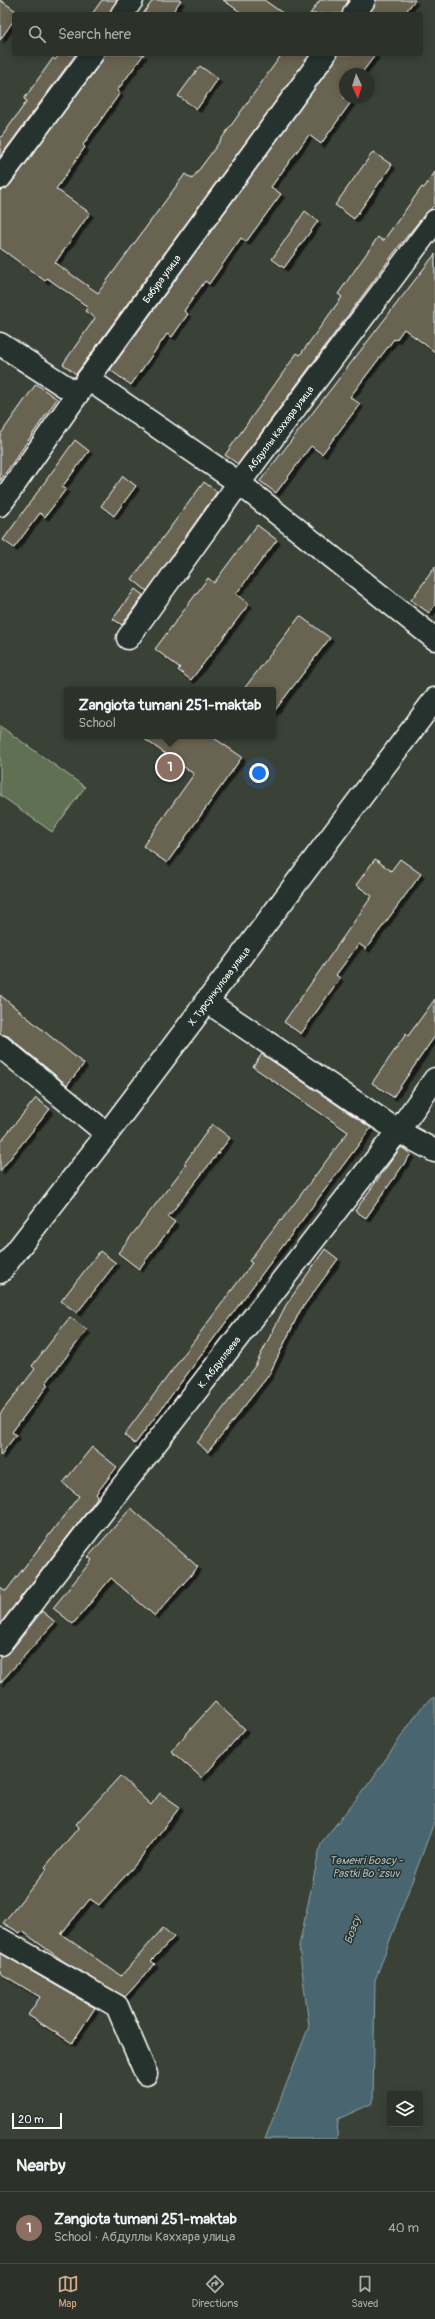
<!DOCTYPE html>
<html lang="en">
<head>
<meta charset="utf-8">
<style>
  :root { --surface:#2c322a; --page:#343a32; --text:#f1f3f6; --muted:#a6aaa8; --line:#484d47; --accent:#d6ab8b }
  body { margin:0; font-family:Pangolin,sans-serif; background:var(--page); color:var(--text) }
  .controls { position:absolute; right:12px; bottom:12px; display:grid; overflow:hidden; border-radius:4px; box-shadow:0 2px 10px #0003 }
  .controls button { width:36px; height:36px; display:grid; place-items:center; padding:0; border:0; border-bottom:1px solid var(--line); background:var(--surface); color:var(--text); font:20px sans-serif }
  .compass { position:absolute; left:339px; top:68px; width:36px; height:36px; border-radius:50%; background:var(--surface); box-shadow:0 2px 10px #0003; rotate:176deg }
  .scale { position:absolute; left:12px; bottom:10px; width:50px; box-sizing:border-box; padding-left:4px; border:2px solid #fff; border-top:0; font-size:11px; line-height:14px; white-space:nowrap; color:#fff; -webkit-text-stroke:3px #26332d; paint-order:stroke }
  .you { position:absolute; left:259px; top:773px; width:14px; height:14px; margin:-10px; border:3px solid #fff; border-radius:50%; background:#1a73e8; box-shadow:0 0 0 6px #1a73e833 }
  .badge { display:grid; place-items:center; width:26px; height:26px; border-radius:50%; background:var(--accent); color:#fff; font-size:13px; font-weight:700 }
  .pin { position:absolute; translate:-50% -50%; border:2px solid #fff; box-shadow:0 1px 4px #0006 }
  .popup { position:absolute; left:64px; top:687px; width:212px; height:52px; box-sizing:border-box; display:grid; place-content:center; border-radius:4px; background:var(--surface); filter:drop-shadow(0 1px 3px #0005); font-size:13px; white-space:nowrap; color:var(--muted) }
  .popup b { font-size:15px; color:var(--text) }
  .popup::after { content:''; position:absolute; left:50%; top:100%; margin-left:-8px; border:8px solid transparent; border-top-color:var(--surface) }
  .list { margin:0; padding:0; list-style:none }
  h2 { display:flex; justify-content:space-between; align-items:center; height:52px; margin:0; padding:0 16px; font-size:17px }
  h2 small { font-size:13px; font-weight:400; color:var(--muted) }
  .list li { display:grid; grid-template-columns:26px 1fr auto; gap:12px; align-items:center; box-sizing:border-box; height:72px; padding:0 16px; border-top:1px solid var(--line) }
  .list b { display:block; font-size:15px; white-space:nowrap }
  .list p { margin:0; font-size:13px; white-space:nowrap; color:var(--muted) }
  .list em { font-size:13px; font-style:normal; color:var(--muted) }
  .icon { flex:none; width:22px; height:22px; fill:none; stroke:currentColor; stroke-width:2; stroke-linecap:round; stroke-linejoin:round }
  .map { position:relative; flex:none; width:435px; height:2139px; overflow:hidden }
  .search { position:absolute; background:var(--surface); box-shadow:0 2px 10px #0003; left:12px; right:12px; top:12px; height:44px; display:flex; align-items:center; gap:10px; box-sizing:border-box; padding:0 14px; border-radius:4px; color:var(--muted); font-size:15px }
  .sheet { height:124px; background:var(--surface) }
  nav { display:flex; justify-content:space-around; align-items:center; box-sizing:border-box; height:56px; border-top:1px solid var(--line); background:var(--surface); font-size:11px; color:var(--muted) }
  nav a { display:grid; justify-items:center; gap:2px }
  nav .on { color:var(--accent) }
  .map>svg:first-child { display:block }
</style>
</head>
<body>
<div class="map">
<svg width="435" height="2139" viewBox="0 0 435 2139">
  <defs>
    <filter id="shadow"><feDropShadow dx="3.5" dy="3.5" stdDeviation="0" flood-color="#0009"/></filter>
  </defs>
  <rect width="100%" height="100%" fill="#3a4238"/>
  <filter id="ink" filterUnits="userSpaceOnUse"><feTurbulence type="fractalNoise" baseFrequency=".025" numOctaves="2"/><feDisplacementMap in="SourceGraphic" scale="8" xChannelSelector="R" yChannelSelector="G"/><feConvolveMatrix kernelMatrix="1 2 1 2 8 2 1 2 1" color-interpolation-filters="sRGB"/></filter>
  <g filter="url(#ink)">
    <path fill="#607052" stroke="#b0b8a8" d="M0 726 85 787 52 832 0 795Z"/>
    <path fill="#4a666f" stroke="#92a3a9" d="M435 1697V1820L375 1980 373 2103 338 2119 337 2139H265L309 2026 299 1946 321 1843 370 1782 423 1705Z"/>
    <path fill="#696451" stroke="#fff" filter="url(#shadow)" d="M0 0 19 13 14 14V20L0 40Z
      M102 0H117L110 14H92Z
      M153 0H181L171 14H143Z
      M223 0H264L284 14H243Z
      M320 0H349L342 14H310Z
      M376 0H415L404 14H369Z
      M60 54H76L0 157V139L27 101 24 99 53 58 55 60Z
      M104 54H144L117 91 120 93 83 145 85 147 56 189 90 213 55 263 98 293 185 174 192 179 210 155 282 54H310L76 374 63 364 95 318 85 311 88 307 47 278 45 281 0 248V190L10 185 102 61Z
      M337 54H376L361 74H345L344 98H354L321 144 309 135 271 187 281 194 246 242 241 238 209 284 205 281 184 311 188 314 172 337 167 334 131 385 110 370 335 61Z
      M200 66 218 79 197 109 178 96Z
      M373 152 392 165 354 219 335 205Z
      M435 172V205L425 214 400 245 238 464 225 455 297 353 300 355 342 297 338 294 378 237 383 241 422 187 424 188Z
      M305 211 318 221 284 268 272 259Z
      M435 254V352L404 329 396 340 394 339 350 397 360 404 322 454 311 446 276 493 260 481Z
      M36 384 57 399 0 481V435Z
      M75 440 89 451 62 487 66 489 45 517 40 513 14 548 3 540Z
      M123 476 136 486 114 516 101 506Z
      M204 482 217 492 147 591 132 579Z
      M257 525 277 540 236 594 249 604 191 680 178 670 180 668 155 649 208 578 214 583Z
      M435 567V605L429 613 411 600Z
      M135 589 143 595 122 625 113 619Z
      M300 616 330 638 273 713V690H243Z
      M140 736H211L242 757 167 863 143 846 194 774Z
      M375 859 391 871 400 859 421 874 366 949 359 944 336 975 340 978 301 1034 284 1022 372 896 356 885Z
      M0 995 84 1064 67 1085 8 1036 0 1034Z
      M435 999V1036L393 1097 372 1083 406 1034 408 1036Z
      M262 1054 371 1128 135 1444 124 1435 252 1263 249 1261 280 1220 281 1221 348 1132 253 1067Z
      M36 1098 50 1109 0 1171V1142Z
      M212 1124 230 1138 168 1217 175 1222 139 1269 118 1253 186 1165 184 1164Z
      M401 1147 411 1154 366 1218 355 1211Z
      M325 1249 338 1259 300 1311 269 1375 208 1452 197 1443 255 1366 286 1305Z
      M100 1251 116 1263 77 1313 61 1301Z
      M70 1317 87 1330 46 1383 48 1385 12 1432 16 1435 0 1456V1414L35 1369 32 1366Z
      M92 1447 117 1467 96 1494 98 1496 89 1509 0 1624V1587L6 1591 79 1496 63 1483Z
      M131 1508 198 1567 155 1616 111 1578 73 1624 53 1608 92 1560 88 1557Z
      M42 1611 55 1622 0 1683V1656L10 1652Z
      M215 1702 245 1729 202 1778 171 1751Z
      M120 1776 151 1805 160 1793 180 1807 135 1865 99 1905 90 1899 61 1934 121 1976 163 1928 174 1937 151 1961 155 1964 125 1997 63 1961 22 1931 20 1933 3 1923 47 1869 45 1867 79 1827 76 1824Z
      M0 1953 95 2008 72 2043 28 2015 40 1997 0 1973Z"/>
    <g fill="none" stroke-linecap="round" stroke-linejoin="round">
      <g stroke="#fff" stroke-width="25">
        <g id="minor">
          <path d="M122 14 132 0"/>
          <path d="M354 14 364 0"/>
          <path d="M0 178 92 54"/>
          <path d="M0 344 77 394"/>
          <path d="M88 379 239 483 435 639"/>
          <path id="s1" d="M0 505 88 379 325 54"/>
          <path id="s2" d="M128 638 239 483 435 221"/>
          <path d="M206 1001 398 1131 435 1151"/>
          <path d="M0 1046 107 1134"/>
          <path id="s3" d="M0 1272 107 1134 435 699"/>
          <path id="s4" d="M0 1644 398 1131 435 1079"/>
          <path d="M0 1939 117 2006 146 2074"/>
        </g>
      </g>
      <use href="#minor" stroke="#26332d" stroke-width="22"/>
    </g>
  </g>
  <g text-anchor="middle" stroke-width="3" stroke-linejoin="round" paint-order="stroke">
    <g font-size="10" fill="#fff" stroke="#26332d">
      <text dy="4" stroke="none"><textPath href="#s1" startOffset="278">Бабура улица</textPath></text>
      <text dy="4" stroke="none"><textPath href="#s2" startOffset="259">Абдуллы Каххара улица</textPath></text>
      <text dy="4" stroke="none"><textPath href="#s3" startOffset="360">Х. Турсункулова улица</textPath></text>
      <text dy="4" stroke="none"><textPath href="#s4" startOffset="357">К. Абдуллаева</textPath></text>
    </g>
    <g font-size="11" font-style="italic" fill="#aebabe" stroke="#26332d">
      <text x="366" y="1864">Төменгі Бозсу -<tspan x="366" dy="13">Pastki Boʻzsuv</tspan></text>
      <text transform="translate(352 1930) rotate(-70)" y="4">Бозсу</text>
    </g>
  </g>
</svg>
<div class="controls">
<button><svg class="icon" aria-label="layers" viewBox="0 0 24 24"><path d="M12 4l9 5-9 5-9-5zM3 14l9 5 9-5"/></svg></button>
</div>
<svg class="compass" viewBox="-18 -18 36 36"><path d="M0-13l5 13h-10z" fill="#e53935"/><path d="M0 13l5-13h-10z" fill="#a6aaa8"/></svg>
<div class="scale">20 m</div>
<div class="you"></div>
<div class="pin badge" style="left:170px;top:767px;background:#8d6e63">1</div>
<div class="popup"><b>Zangiota tumani 251-maktab</b>School</div>
<div class="search"><svg class="icon" aria-label="search" viewBox="0 0 24 24"><circle cx="10" cy="10" r="6"/><path d="M15 15l6 6"/></svg>Search here</div>
</div>
<section class="sheet">
<h2>Nearby<small></small></h2>
<ul class="list">
<li><span class="badge" style="background:#8d6e63">1</span><div><b>Zangiota tumani 251-maktab</b><p>School · Абдуллы Каххара улица</p></div><em>40 m</em></li>
</ul>
</section>
<nav>
<a class="on"><svg class="icon" aria-label="map" viewBox="0 0 24 24"><path d="M3 6l6-2 6 2 6-2v14l-6 2-6-2-6 2zM9 4v14M15 6v14"/></svg>Map</a>
<a><svg class="icon" aria-label="directions" viewBox="0 0 24 24"><path d="M12 3l9 9-9 9-9-9zM9 14v-3h6M13 9l2 2-2 2"/></svg>Directions</a>
<a><svg class="icon" aria-label="saved" viewBox="0 0 24 24"><path d="M7 4h10v16l-5-4-5 4z"/></svg>Saved</a>
</nav>
</body>
</html>
